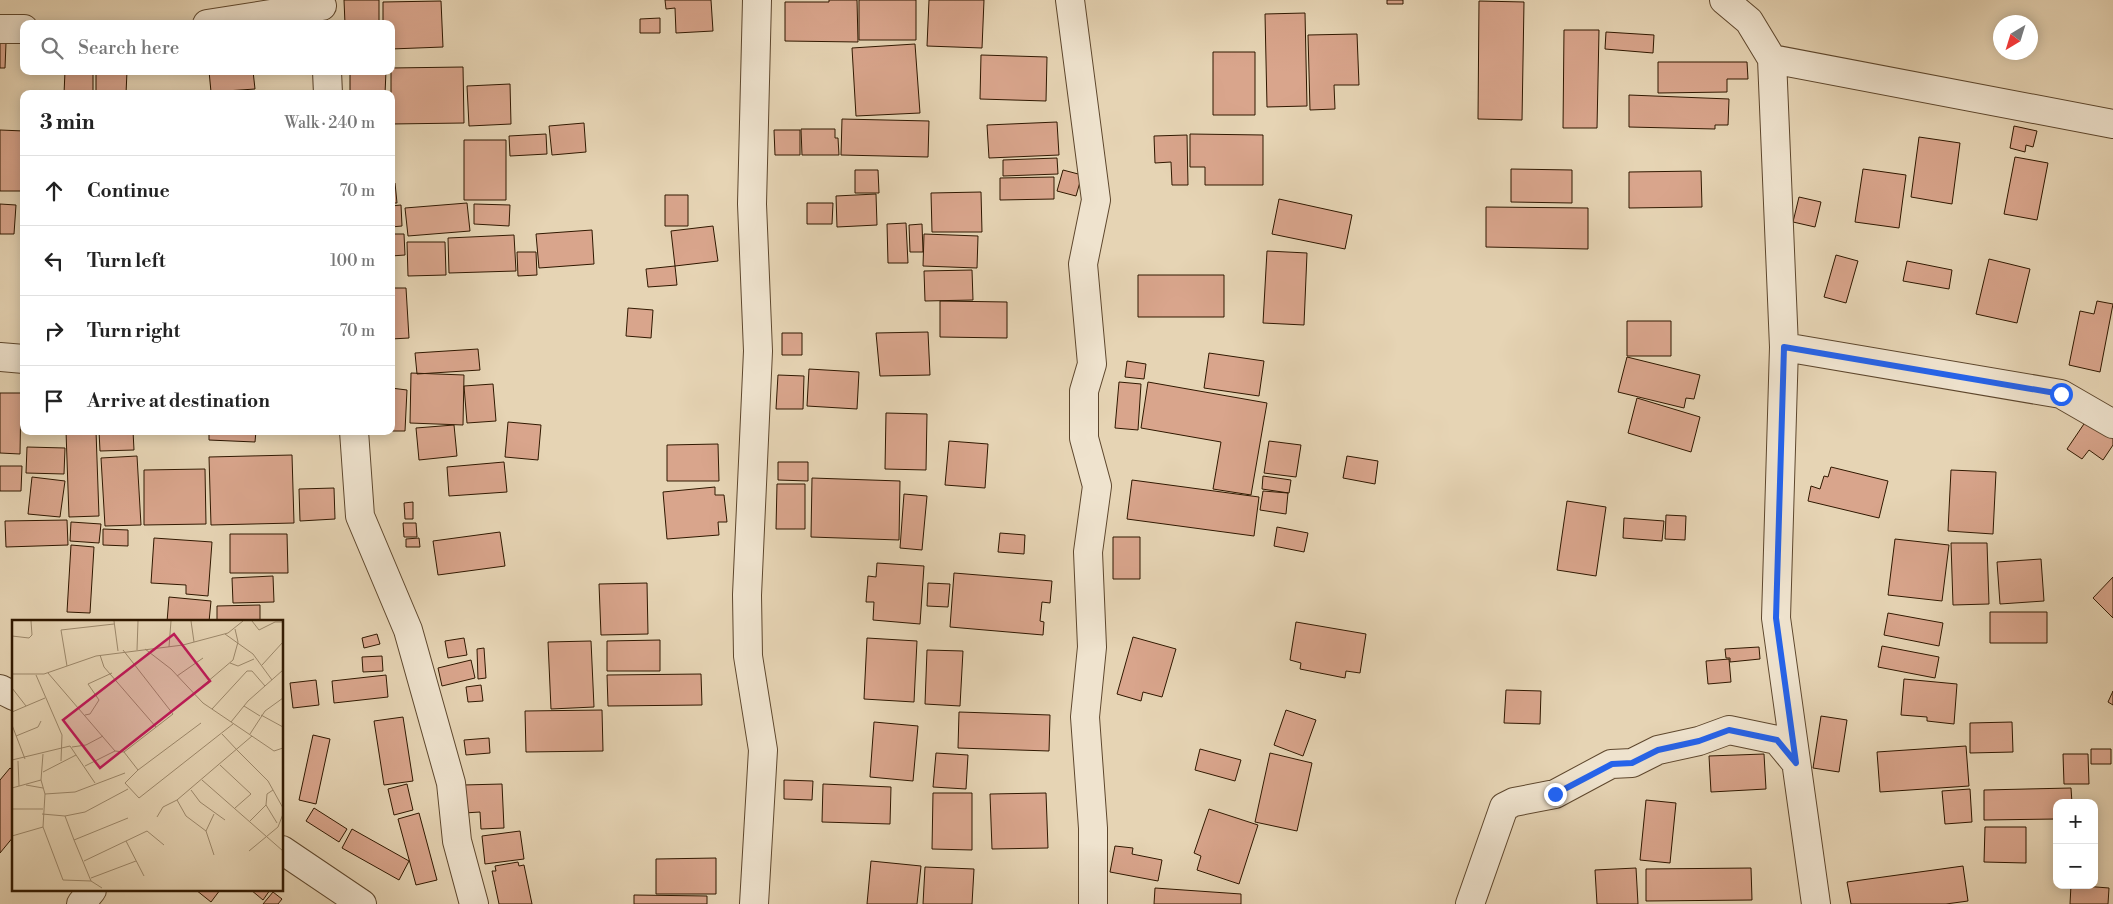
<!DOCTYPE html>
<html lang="en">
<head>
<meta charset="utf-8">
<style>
  :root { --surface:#fff; --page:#f2f2f2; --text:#222; --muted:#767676; --line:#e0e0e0 }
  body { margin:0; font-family:"Libre Bodoni",serif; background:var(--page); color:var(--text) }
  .controls { position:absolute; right:15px; bottom:15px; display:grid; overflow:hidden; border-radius:10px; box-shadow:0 2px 12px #0003 }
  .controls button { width:45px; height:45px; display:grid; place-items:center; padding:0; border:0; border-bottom:1px solid var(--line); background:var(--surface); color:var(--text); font:25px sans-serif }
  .compass { position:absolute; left:1993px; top:15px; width:45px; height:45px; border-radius:50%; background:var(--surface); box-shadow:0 2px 12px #0003; rotate:218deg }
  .stop { position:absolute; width:15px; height:15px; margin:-11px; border:4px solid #2563eb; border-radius:50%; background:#fff }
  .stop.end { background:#2563eb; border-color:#fff; box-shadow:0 1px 5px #0008 }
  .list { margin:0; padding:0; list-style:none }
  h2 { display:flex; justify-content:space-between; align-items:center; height:65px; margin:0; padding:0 20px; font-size:21px }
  h2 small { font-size:16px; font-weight:400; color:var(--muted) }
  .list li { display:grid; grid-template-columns:32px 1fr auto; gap:15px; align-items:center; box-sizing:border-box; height:70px; padding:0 20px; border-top:1px solid var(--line) }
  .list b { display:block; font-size:19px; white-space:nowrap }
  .list em { font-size:16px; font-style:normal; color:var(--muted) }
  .icon { flex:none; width:28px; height:28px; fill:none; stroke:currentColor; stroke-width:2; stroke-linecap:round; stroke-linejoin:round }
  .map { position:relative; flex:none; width:2113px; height:904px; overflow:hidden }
  .search { position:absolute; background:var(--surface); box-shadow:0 2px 12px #0003; left:20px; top:20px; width:375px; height:55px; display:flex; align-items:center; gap:12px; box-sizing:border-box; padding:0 18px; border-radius:10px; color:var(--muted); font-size:19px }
  .panel { position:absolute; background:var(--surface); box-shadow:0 2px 12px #0003; left:20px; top:90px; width:375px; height:345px; border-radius:10px }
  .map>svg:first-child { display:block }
</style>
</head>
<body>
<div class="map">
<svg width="2113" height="904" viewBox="0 0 2113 904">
  <rect width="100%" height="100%" fill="#e6d4b4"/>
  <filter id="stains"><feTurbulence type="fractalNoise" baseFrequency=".004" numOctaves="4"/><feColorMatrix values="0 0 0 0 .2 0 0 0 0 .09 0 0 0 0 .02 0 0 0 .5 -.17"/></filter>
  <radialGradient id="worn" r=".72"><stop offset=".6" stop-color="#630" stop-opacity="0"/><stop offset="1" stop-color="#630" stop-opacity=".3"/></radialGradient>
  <path fill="#d9a58c" stroke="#301800" d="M344 0H379V24H345Z
    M665 0H711L713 31 676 33 675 8 666 9Z
    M829 0H857L858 42 785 41V2H829Z
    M859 0H916V40H859Z
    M929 0H984L982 48 927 46Z
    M1387 0H1403V4H1387Z
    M441 1 443 47 391 49V24H383V2Z
    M1479 1 1524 2 1522 120 1478 119Z
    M1305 13 1307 106 1267 107 1265 14Z
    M660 18V33H640V19Z
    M1564 30H1599L1597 128H1563Z
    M1606 32 1654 35 1653 53 1605 49Z
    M1357 34 1359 85H1334L1335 109 1310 110 1308 35Z
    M0 42 6 43 5 68H0Z
    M915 44 920 113 856 116 852 48Z
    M1213 52H1255V115H1213Z
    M981 55 1047 57 1046 101 980 99Z
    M1658 62H1747L1748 79H1727V92L1658 93Z
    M463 67 464 123 391 124V68Z
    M65 71H93V94H64Z
    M96 71H127L126 94H96Z
    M209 71H253L255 89 211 92Z
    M350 71H386L385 94H350Z
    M510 84 511 124 469 126 467 86Z
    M1629 95 1729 99 1728 125H1715V129L1629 127Z
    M842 119 929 121 928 157 841 155Z
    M1057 122 1059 155 989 158 987 125Z
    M584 123 586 152 552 155 549 126Z
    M2014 126 2037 131 2033 147 2026 145 2025 152 2010 148Z
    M801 129H835V138H838L839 155H802Z
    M0 130 24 131V191H0Z
    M774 130H800V155H775Z
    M546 134 547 154 510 156 509 136Z
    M1190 134 1263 135V185H1205V167H1190Z
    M1187 135 1188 185H1172L1171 162 1155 163 1154 136Z
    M1919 137 1960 143 1952 204 1911 197Z
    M464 140H506V200H464Z
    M2015 157 2048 163 2037 220 2004 214Z
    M1057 158 1058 174 1003 176V160Z
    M1511 169 1572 170V203L1511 202Z
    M1863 169 1906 175 1899 228 1855 222Z
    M855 170H878L879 193H855Z
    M1063 170 1082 175 1076 196 1057 191Z
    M1701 171 1702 207 1629 208V172Z
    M1054 177V199L1000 200V178Z
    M395 183 397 203H391V184Z
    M981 192 982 232H932L931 193Z
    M876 194 877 225 837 227 836 196Z
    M665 195H688V226H665Z
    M1799 197 1821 202 1815 227 1793 222Z
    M1279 199 1352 215 1345 249 1272 234Z
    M467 203 470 231 408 236 405 208Z
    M807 203H833L832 224H807Z
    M0 204 16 205 14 234H0Z
    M474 204 510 205 509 226 474 224Z
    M401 205 402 226 391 227V206Z
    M1486 207 1588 208V249L1486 247Z
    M906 223 908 263H888L887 224Z
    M922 224 923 252H910L909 225Z
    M713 226 718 261 675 266 671 231Z
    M592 230 594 264 539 268 536 234Z
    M391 234H404L405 255 391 256Z
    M924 234 978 236 977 268 923 266Z
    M514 235 516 271 449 273 448 238Z
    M407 242H445L446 275 408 276Z
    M1267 251 1307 253 1304 325 1263 323Z
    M517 252H536L537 275 518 276Z
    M1836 255 1858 261 1846 303 1824 297Z
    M1989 259 2030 269 2017 323 1976 314Z
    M1907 261 1952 270 1949 289 1903 281Z
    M675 266 677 285 648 287 646 269Z
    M972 270 973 300 925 301 924 271Z
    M1138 275H1224V317H1138Z
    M391 288H406L409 338 391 339Z
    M940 301 1007 302V338L940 337Z
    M2097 301 2113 304 2100 372 2069 365 2080 311 2094 314Z
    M628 308 653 310 651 338 626 336Z
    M1627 321H1671V356H1627Z
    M928 332 930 375 880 376 876 333Z
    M782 333H802V355H782Z
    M478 349 480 370 417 374 415 353Z
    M1209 353 1264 361 1259 396 1204 388Z
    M1627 357 1700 375 1694 399 1686 398 1684 408 1618 392Z
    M1127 361 1146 364 1144 379 1125 377Z
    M809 369 859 372 857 409 807 406Z
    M411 373 464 375 463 425 410 423Z
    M778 375 804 376 803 409H776Z
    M1119 382 1141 384 1138 430 1115 428Z
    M1148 382 1267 403 1251 495 1213 489 1221 442 1141 428Z
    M493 384 496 421 467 423 464 386Z
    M391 388 407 390 405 431H391Z
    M0 393H21L20 454 0 453Z
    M1637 398 1700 417 1691 452 1628 433Z
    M886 413 927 414 926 470 885 469Z
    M2088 418 2113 435V445L2103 460 2089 450 2082 459 2067 449Z
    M508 422 541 425 538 460 505 457Z
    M454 425 457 456 419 460 416 428Z
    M66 431H96L99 516 69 517Z
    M99 431H133L134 450 100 451Z
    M209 431H256L255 442 209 440Z
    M949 441 988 444 985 488 945 485Z
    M1269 441 1301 445 1296 477 1264 473Z
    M718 444 719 481H667V445Z
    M27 447 65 448 64 474 26 473Z
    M292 455 294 523 211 525 209 457Z
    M137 456 141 525 105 526 101 458Z
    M1347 456 1378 461 1375 484 1343 478Z
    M504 462 507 492 449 496 447 467Z
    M778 462H808V481L778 480Z
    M0 466H22L21 491H0Z
    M1831 467 1888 481 1879 518 1808 501 1811 486 1820 489 1824 476 1828 477Z
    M205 469 206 524 144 525V470Z
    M1951 470 1996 472 1993 534 1948 531Z
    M1263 476 1291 480 1289 493 1262 489Z
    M32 477 65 481 60 517 28 514Z
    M812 478 900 481 899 540 811 537Z
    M1132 480 1259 497 1254 536 1127 519Z
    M777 484H805V529H776Z
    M715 487V495H724L727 522H718L719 535 667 539 663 492Z
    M334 488 335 519 300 521 299 489Z
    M1263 491 1288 493 1286 514 1260 510Z
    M904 494 927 496 922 550 900 548Z
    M1567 501 1606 507 1596 576 1557 570Z
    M413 502V519H405L404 503Z
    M1666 515 1686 516 1685 540 1665 539Z
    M1624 518 1664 521 1662 541 1623 538Z
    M67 520 68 545 6 547 5 521Z
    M71 522 101 524 99 543 70 541Z
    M403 523H416L417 537H404Z
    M1277 527 1308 533 1304 552 1274 546Z
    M103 529 128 530V546L103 545Z
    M500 532 505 566 438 575 433 541Z
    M1000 533 1025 535 1024 554 998 552Z
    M230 534H287L288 573H230Z
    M1113 537H1140V579H1113Z
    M154 538 212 542 208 596 186 594V585L151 583Z
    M419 538 420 547H406V539Z
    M1895 539 1949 545 1942 601 1888 595Z
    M1951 543H1987L1989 604 1953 605Z
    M71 545 94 547 90 613 67 612Z
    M2041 559 2044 601 2000 604 1997 562Z
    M877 563 924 566 920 624 873 620 874 602H866L868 576 876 577Z
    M954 573 1052 581 1050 603 1042 602 1040 621 1044 622 1043 635 950 627Z
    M273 576 274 602 233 603 232 578Z
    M2113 577V618L2093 598Z
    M647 583 648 634 601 635 599 584Z
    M928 583 950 584 948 607 927 606Z
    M169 597 211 601 209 622H167Z
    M260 605V622H217V606Z
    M1990 612H2047V643H1990Z
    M1888 613 1943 623 1939 646 1884 635Z
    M1296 622 1366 634 1360 673 1346 671 1345 678 1300 669 1301 663 1290 660Z
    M377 634 380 644 364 648 362 638Z
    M1133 637 1176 649 1162 697 1143 692 1141 701 1117 694Z
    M464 638 467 655 448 658 445 641Z
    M867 638 917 641 914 702 864 699Z
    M660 640V671H607V641Z
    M591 641 594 707 551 709 548 642Z
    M1882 646 1939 657 1935 678 1878 667Z
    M1759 647 1760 659 1730 662V658H1726L1725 649Z
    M484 648 486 678 478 679 477 649Z
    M927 650 963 651 960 706 925 704Z
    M382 656 383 671 363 672 362 657Z
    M1729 659 1731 682 1708 684 1706 661Z
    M471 660 475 678 442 686 438 668Z
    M701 674 702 705 608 706 607 675Z
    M386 675 388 697 334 703 332 681Z
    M1904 679 1957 684 1954 724 1927 721V717L1901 715Z
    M316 680 319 705 293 708 290 683Z
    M481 685 483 701 468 702 466 687Z
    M1506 690 1541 691 1540 724 1504 723Z
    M2113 691V705L2108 702Z
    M602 710 603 751 526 752 525 711Z
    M1286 710 1316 720 1303 756 1274 745Z
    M959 712 1050 715 1049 751 958 748Z
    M1821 716 1847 720 1839 772 1813 768Z
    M403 717 413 781 384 785 374 721Z
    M874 722 918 726 913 781 870 777Z
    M2012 722 2013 752 1970 753V723Z
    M313 735 330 739 316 804 299 800Z
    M489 738 490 753 466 755 464 740Z
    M1966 746 1969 786 1880 792 1877 752Z
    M1200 749 1241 760 1235 781 1195 770Z
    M2091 749H2111V764H2091Z
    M936 753 968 755 966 789 933 787Z
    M1270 753 1312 763 1297 831 1255 822Z
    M1764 754 1766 789 1711 792 1709 756Z
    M2063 754H2088L2089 784H2064Z
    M10 768 14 771V836L0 853V780Z
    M784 780 813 781 812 800 784 799Z
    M407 784 413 810 394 815 388 789Z
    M502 784 504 828 481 829 480 812 464 813 463 785Z
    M823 784 891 787 890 824 822 822Z
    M2071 788 2072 803H2057V819L1984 820V790Z
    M1970 789 1972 822 1945 824 1942 791Z
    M933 793H972V850L932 849Z
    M1046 793 1048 848 992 849 990 794Z
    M1646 800 1676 803 1670 863 1640 860Z
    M314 808 347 829 339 842 306 821Z
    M1209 809 1258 825 1239 884 1197 870 1201 856 1194 853Z
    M419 813 437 880 416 885 398 819Z
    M1985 827H2026V863L1984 862Z
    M352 829 409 861 399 880 342 848Z
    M520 831 524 859 485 864 482 836Z
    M1115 846 1133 848 1132 854 1162 860 1158 881 1110 872Z
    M716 858V894H656V859Z
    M871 861 921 866 917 904H867Z
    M518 862 519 866 524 865 532 904H499L492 871H496L495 866Z
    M1963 866 1968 901 1946 904H1851L1847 882Z
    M925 867 974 869 972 904H923Z
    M1636 868 1638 904H1597L1595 870Z
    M1751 868 1752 900 1646 901V869Z
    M2071 885 2109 888 2108 904H2070Z
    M1155 888 1241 894V904H1154Z
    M196 890H220L211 902Z
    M251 890H270L263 900Z
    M273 892 282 899 278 904H263Z
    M634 895 707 896V904H634Z"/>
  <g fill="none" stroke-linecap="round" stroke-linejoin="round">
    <g stroke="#5e472d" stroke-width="30">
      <path id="minor" d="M1070 0 1096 200 1083 264 1092 364 1084 391V438L1097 486 1088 552 1092 647 1085 717 1093 828V904
        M1724 0 1749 21 1772 59 2113 124
        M207 24 322 6
        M0 29H24
        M1772 59 1784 347 1776 618 1816 904
        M327 71 328 94
        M1784 347 2061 394 2113 424
        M0 357 24 359
        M354 431 360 516 408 630 451 783 457 841 474 904
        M0 689 14 696
        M282 850 362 904
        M81 904 92 890
        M754 904 763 750 748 656 747 595 758 351 752 204 757 0
        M1470 904 1504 807 1514 802 1555 794 1611 764 1632 763 1658 750 1699 741 1729 730 1777 740 1796 763"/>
    </g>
    <use href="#minor" stroke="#efe3ce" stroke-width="28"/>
  </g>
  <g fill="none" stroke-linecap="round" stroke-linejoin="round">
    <path stroke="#2563eb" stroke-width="6" d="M1555 794 1612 764 1632 763 1658 750 1699 741 1729 730 1777 740 1796 763 1776 618 1784 347 2061 394"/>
  </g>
  <g transform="translate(12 620)">
    <rect width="271" height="271" fill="#e6d4b4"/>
    <path fill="none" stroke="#9d896c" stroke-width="1" d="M102 1 106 31M179 1 182 22M240 1 247 10 263 2H271M213 14 241 34 260 60M0 16 17 18 20 15 19 1M157 27 159 1M133 29 159 49 191 83 262 131 271 128M125 30 126 1M88 35 92 47 144 107M218 43 226 46 242 39M250 45 271 22M55 46 49 10 102 4M36 53 103 131M0 54H32L84 36 171 25 216 13 231 1M24 55 50 115 49 141M165 56 191 38M0 68 14 86M181 74 221 40 226 22 223 9M232 86 248 96M200 89 235 51H240L253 66M0 92 33 78M73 95 78 94 87 80 76 64 100 53M249 95 271 107M219 102 236 81 271 50M0 105 13 139M210 114 225 130M238 114 253 91 271 78M4 116 26 107 29 101M60 127 74 125 91 116M225 130 256 161 271 188M112 132 126 150 189 103M0 140 58 126 83 163M6 141 7 166M208 145 239 174 223 188M73 146 103 131 112 132 161 94 111 30M126 150 113 163 127 178 221 104M31 152 64 135M29 160 31 134M190 160 271 231M14 165 31 168M0 168 29 160 33 174 31 207 51 260 79 261M179 170 188 182 213 200M33 174 63 172 113 153M254 185 265 203M0 189H31M30 194 53 196 73 192 116 169M202 194 194 211 174 196 165 180 240 116M53 196 62 220 116 198M145 197 151 187 165 180M238 201 254 185 255 174 261 170M194 211 202 235M0 216 31 207M62 220 79 261 90 268M114 221 132 256M237 231 266 207 271 194M72 241 135 211 152 225M79 258 124 241"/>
    <path fill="#c2185b" fill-opacity="0.15" stroke="#c2185b" stroke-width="2.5" d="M162 14 198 61 88 148 51 100Z"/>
    <rect width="271" height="271" fill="none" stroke="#301800" stroke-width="2.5"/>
  </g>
  <rect width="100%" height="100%" filter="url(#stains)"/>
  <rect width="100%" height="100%" fill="url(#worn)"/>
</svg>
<div class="controls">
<button>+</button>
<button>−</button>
</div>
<svg class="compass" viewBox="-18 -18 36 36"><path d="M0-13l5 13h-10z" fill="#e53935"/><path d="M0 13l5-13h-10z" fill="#767676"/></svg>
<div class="stop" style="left:2061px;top:394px"></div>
<div class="stop end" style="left:1555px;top:794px"></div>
<div class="search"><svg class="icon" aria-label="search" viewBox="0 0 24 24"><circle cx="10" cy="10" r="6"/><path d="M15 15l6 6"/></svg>Search here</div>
<section class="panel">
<h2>3 min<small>Walk · 240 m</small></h2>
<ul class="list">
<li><svg class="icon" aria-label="ahead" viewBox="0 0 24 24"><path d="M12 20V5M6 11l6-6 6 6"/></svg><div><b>Continue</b></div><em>70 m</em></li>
<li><svg class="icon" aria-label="left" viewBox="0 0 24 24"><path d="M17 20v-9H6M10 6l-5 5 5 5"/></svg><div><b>Turn left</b></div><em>100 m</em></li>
<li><svg class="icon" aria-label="right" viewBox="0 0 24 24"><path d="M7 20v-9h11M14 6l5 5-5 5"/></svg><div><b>Turn right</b></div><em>70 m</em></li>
<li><svg class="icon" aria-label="arrive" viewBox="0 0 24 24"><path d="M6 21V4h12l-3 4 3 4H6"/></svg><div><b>Arrive at destination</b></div></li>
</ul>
</section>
</div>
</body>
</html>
